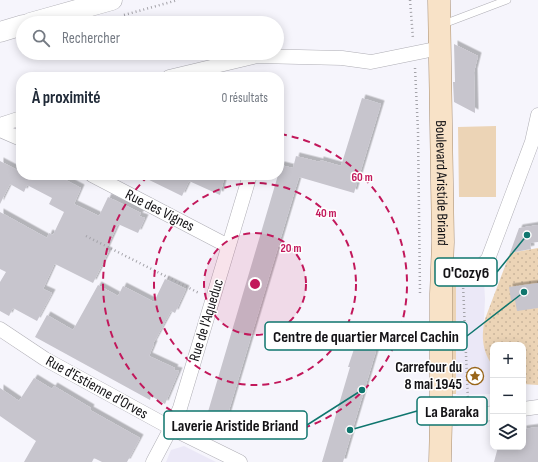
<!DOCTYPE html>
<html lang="fr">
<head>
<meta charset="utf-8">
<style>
  :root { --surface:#fff; --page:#f6f6f7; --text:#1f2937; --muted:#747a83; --line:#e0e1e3 }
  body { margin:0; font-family:"Sofia Sans Condensed",sans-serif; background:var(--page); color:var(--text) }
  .controls { position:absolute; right:12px; bottom:12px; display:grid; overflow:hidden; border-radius:8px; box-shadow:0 2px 10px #0003 }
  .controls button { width:36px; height:36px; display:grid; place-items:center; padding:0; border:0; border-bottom:1px solid var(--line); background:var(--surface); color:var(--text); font:20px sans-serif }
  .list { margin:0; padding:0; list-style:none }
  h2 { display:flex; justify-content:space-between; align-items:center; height:52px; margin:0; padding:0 16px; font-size:17px }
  h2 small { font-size:13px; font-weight:400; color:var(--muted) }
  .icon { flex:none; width:22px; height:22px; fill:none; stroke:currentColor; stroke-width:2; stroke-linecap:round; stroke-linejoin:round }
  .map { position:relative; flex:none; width:538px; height:462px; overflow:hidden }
  .search { position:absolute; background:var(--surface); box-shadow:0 2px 10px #0003; left:16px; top:16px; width:268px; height:44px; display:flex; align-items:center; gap:10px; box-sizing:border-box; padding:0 14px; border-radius:22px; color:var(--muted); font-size:15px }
  .panel { position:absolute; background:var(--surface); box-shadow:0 2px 10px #0003; left:16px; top:72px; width:268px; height:108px; border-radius:16px }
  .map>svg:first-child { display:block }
</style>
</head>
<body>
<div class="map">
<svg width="538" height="462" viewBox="0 0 538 462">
  <defs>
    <pattern id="park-dots" width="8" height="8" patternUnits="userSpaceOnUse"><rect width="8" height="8" fill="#ecd4b6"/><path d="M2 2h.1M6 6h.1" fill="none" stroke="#cab59c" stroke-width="1.8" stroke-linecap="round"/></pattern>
    <filter id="shadow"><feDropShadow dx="3.5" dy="-3.5" stdDeviation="0" flood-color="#0004"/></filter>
  </defs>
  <rect width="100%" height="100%" fill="#f6f5fc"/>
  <path fill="#ebe8f7" d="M482 280 484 281 485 299 483 341 490 363 493 366V394L457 395 455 392 456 286 458 283 464 281Z
    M184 446 216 462H166L171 450Z"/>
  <path fill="#ecd4b6" d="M496 126V197H459L458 127Z
    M448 286H456V394H448Z"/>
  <path fill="url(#park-dots)" d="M538 248V385L523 384V345H493V366C482 352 481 335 485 319L510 253Z"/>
  <path fill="#c7c5cd" filter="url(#shadow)" d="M454 44 478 56 474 72 475 113 454 102 453 82H455Z
    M362 98 381 104 354 193 299 177 224 427 205 422 281 165 293 168 296 156 320 162V160L341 166Z
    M0 161 21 172V175H56L81 188 74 204 99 216 108 197 141 213 139 216 145 218 138 233 118 224 106 250 109 251 93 283 55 264 54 265 43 289 52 293 37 321 13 308 9 316 0 311V282L6 272 0 269V212L47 238 49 233 53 235 64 212 49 204 52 198 27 185 24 192 10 184 0 204Z
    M139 175H225L220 195 189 181 182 196Z
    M538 225V242L530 243 531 249 510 253 519 228Z
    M165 279 186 289 175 313 171 311 153 344H154L149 356 175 368 174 370 179 371 165 404 151 396 150 400 35 337 47 315 73 330 98 285 118 296 123 286 154 302Z
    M538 283V308L517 311 515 300H511L509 287Z
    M357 345 376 351 347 448 343 462H322L350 367H348L355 346Z
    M34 378 52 389 54 386 91 408 90 410 140 438 127 462H102L94 458 92 462H24L36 441 0 416V388L19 401Z
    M538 427V462H494L498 447H523V429Z"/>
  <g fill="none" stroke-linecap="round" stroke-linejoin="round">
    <g stroke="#afaeb5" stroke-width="8">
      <path id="lane" d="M441 25 507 0"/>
    </g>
    <g stroke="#afaeb5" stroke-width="15">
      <path id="street" d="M169 77 257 56 342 58 371 62 440 48
        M0 125 21 118
        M0 130 21 139
        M92 175 228 246
        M442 270 478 268 483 264 488 259 532 142 538 115
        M0 329 45 359 171 428 240 462
        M523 409 538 407
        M441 420 493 413
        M153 462 171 428 180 408 250 175"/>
    </g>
    <g stroke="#afaeb5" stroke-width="21">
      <path id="secondary" d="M30 23 112 0
        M0 32 23 25"/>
    </g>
    <g stroke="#a68d71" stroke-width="23">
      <g id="primary">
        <path id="s1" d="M439 0 443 242 441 294V420L440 462"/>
      </g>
    </g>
    <path stroke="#a4a3a9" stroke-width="2.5" stroke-dasharray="1 3" stroke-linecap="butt" d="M410 0 413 39
      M124 15 178 0
      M415 68 418 131 420 293
      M86 236 199 293
      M463 284 468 401"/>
    <use href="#lane" stroke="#fff" stroke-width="7"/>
    <use href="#street" stroke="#fff" stroke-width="14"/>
    <use href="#secondary" stroke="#fff" stroke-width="20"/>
    <use href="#primary" stroke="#f8e2c7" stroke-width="22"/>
  </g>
  <circle cx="255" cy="284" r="51" fill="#c2185b" fill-opacity=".12"/>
  <g fill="none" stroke="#c2185b" stroke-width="2" stroke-dasharray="7 5">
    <circle cx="255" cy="284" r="51"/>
    <circle cx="255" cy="284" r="101"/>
    <path d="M280 134A152 152 0 1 1 148 176"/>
  </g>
  <defs>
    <g id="sight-ring" transform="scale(0.9)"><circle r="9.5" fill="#fff" stroke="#99661a" stroke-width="1.5"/><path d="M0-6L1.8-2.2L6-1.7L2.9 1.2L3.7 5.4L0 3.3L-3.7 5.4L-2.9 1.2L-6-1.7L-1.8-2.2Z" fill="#99661a"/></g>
  </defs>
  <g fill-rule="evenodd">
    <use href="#sight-ring" x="475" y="376"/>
  </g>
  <g text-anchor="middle" stroke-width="3" stroke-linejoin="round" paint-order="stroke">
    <g font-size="15" fill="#141316" stroke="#fff">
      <text dy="5" stroke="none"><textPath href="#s1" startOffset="183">Boulevard Aristide Briand</textPath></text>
      <text transform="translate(160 210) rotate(27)" y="5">Rue des Vignes</text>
      <text transform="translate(206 320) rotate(-73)" y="5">Rue de l'Aqueduc</text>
      <text transform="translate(97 387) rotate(29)" y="5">Rue d'Estienne d'Orves</text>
    </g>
    <g font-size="15" font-weight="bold" fill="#141316" stroke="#fff" text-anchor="end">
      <text x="462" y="372">Carrefour du<tspan x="462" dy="17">8 mai 1945</tspan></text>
    </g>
  </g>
  <circle cx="255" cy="284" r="6" fill="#c2185b" stroke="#fff" stroke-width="2"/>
  <g font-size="12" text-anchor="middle" font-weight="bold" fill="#c2185b" stroke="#fff" stroke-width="3" stroke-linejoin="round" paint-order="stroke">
    <text x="362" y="181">60 m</text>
    <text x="326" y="217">40 m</text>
    <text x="291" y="252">20 m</text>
  </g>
  <path fill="none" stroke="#0f766e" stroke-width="1.5" d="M527 235L497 272M524 292L467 336M350 430L417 411M362 390L307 425"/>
  <g fill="#0f766e" stroke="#fff" stroke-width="1.5">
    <circle cx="527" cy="235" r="4"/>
    <circle cx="524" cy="292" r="4"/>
    <circle cx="350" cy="430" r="4"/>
    <circle cx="362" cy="390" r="4"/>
  </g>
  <g fill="#fff" stroke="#0f766e" stroke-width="1.5">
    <rect x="435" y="258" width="62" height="28" rx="4"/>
    <rect x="265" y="322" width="202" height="28" rx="4"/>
    <rect x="417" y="397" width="70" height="28" rx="4"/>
    <rect x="164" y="411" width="143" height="28" rx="4"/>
  </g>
  <g font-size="16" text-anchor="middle" font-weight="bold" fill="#141316">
    <text x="466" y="278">O'Cozy6</text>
    <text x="366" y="342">Centre de quartier Marcel Cachin</text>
    <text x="452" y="417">La Baraka</text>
    <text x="235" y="431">Laverie Aristide Briand</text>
  </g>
</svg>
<div class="controls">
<button>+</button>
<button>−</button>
<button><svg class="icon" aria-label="layers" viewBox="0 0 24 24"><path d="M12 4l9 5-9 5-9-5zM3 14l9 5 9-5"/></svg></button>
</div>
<div class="search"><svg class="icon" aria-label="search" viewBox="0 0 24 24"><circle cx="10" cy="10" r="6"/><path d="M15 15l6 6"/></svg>Rechercher</div>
<section class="panel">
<h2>À proximité<small>0 résultats</small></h2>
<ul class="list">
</ul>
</section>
</div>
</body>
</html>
